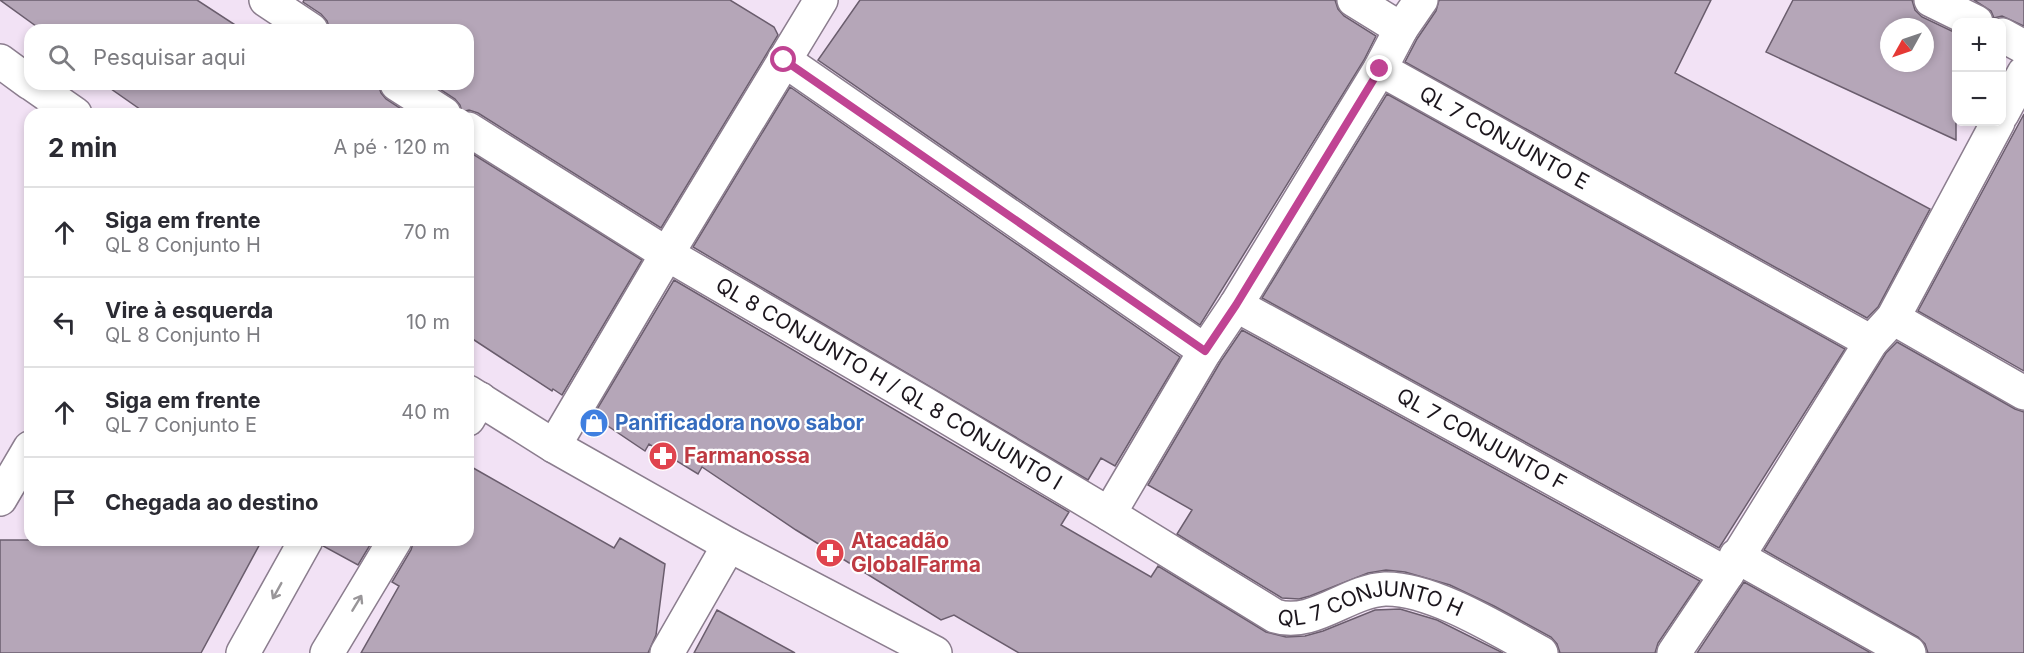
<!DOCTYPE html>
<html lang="pt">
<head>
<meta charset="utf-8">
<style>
  :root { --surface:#fff; --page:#f2f2f3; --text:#2b2b33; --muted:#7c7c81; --line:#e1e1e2 }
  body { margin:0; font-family:Inter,sans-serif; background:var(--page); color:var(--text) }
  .controls { position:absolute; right:18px; top:18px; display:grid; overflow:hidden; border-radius:12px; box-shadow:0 3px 9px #0003 }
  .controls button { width:54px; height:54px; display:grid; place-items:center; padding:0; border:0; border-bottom:2px solid var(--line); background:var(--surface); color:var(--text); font:30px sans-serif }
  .compass { position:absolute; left:1880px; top:18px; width:54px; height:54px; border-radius:50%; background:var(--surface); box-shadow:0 3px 9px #0003; rotate:230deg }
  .stop { position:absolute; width:18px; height:18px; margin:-14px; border:4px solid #c04493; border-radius:50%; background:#fff }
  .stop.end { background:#c04493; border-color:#fff; box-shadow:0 2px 6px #0008 }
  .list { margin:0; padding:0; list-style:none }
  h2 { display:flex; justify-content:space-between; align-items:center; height:78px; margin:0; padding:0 24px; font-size:26px }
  h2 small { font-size:20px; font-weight:400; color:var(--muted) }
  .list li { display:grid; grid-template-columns:39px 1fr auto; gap:18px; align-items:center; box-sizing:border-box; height:90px; padding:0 24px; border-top:2px solid var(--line) }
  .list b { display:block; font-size:22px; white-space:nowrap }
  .list p { margin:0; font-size:20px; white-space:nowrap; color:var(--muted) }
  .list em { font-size:20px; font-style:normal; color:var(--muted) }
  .icon { flex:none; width:33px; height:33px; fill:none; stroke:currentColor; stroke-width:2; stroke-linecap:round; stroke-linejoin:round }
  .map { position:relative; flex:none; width:2024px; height:653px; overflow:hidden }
  .search { position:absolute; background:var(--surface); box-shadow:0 3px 9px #0003; left:24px; top:24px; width:450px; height:66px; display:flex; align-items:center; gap:15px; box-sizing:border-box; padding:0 21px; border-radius:18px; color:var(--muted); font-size:22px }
  .panel { position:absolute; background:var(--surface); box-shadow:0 3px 9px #0003; left:24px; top:108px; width:450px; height:438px; border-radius:18px }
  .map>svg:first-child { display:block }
</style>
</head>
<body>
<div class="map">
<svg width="2024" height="653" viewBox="0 0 2024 653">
  <rect width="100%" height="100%" fill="#f2e2f5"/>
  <path fill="#b5a6b8" stroke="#6a5d6d" stroke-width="1.5" fill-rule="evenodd" d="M0 0H197L243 30H39L40 29Z
    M304 0H730L774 27 778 35 661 228 478 113 469 110 462 112 460 105 455 99 432 84H468V30H330L327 21 321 14 303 2Z
    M860 0H1335L1338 9 1344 16 1376 36 1364 60 1200 325 818 60Z
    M1439 0H1711L1675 73 1930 209 1878 307 1867 318 1405 62 1417 39 1436 11Z
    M1793 0H1912L1915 10 1922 17 1956 33V140L1766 52ZM1889 27H1925V63H1889Z
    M1974 0H2024V26L2002 16 1994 18 1991 11Z
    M104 84H378L381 93 386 99 409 114H147Z
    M790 87 1180 357 1115 466 1101 458 1088 480 693 247Z
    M1387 94 1845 349 1719 548 1262 298Z
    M2024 114V371L1918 311Z
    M468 151 642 260 562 395 553 389 552 391 468 336Z
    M674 280 1069 512 1061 525 1151 577 1158 566 1266 632 1286 637 1305 636 1323 631 1375 610 1400 609 1437 620 1503 653H1019L954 615 941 620 796 530 702 467 698 474 649 444 645 451 593 416Z
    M1242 330 1700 581 1658 643 1655 653H1560L1557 644 1551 637 1494 606 1450 585 1405 572 1386 570 1368 573 1310 596 1299 599 1282 598 1177 534 1192 510 1148 485 1221 361Z
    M1897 342 2015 409 2024 412V653H1928L1925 644 1918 637 1764 550 1886 353Z
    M468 465 614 548 620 538 665 564 656 635 648 653H361L399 586 392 582 411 550 414 540H468Z
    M0 540H262L201 653H0Z
    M325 540H373L358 565 323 546Z
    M1744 582 1871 653H1697Z
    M717 610 795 653H694Z"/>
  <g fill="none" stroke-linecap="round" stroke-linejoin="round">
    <g stroke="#8b7d8e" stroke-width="36">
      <g id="street">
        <path d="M266 0 311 30"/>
        <path d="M1354 0 1401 29"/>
        <path d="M1931 0 1976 22"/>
        <path d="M2002 35 2024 47"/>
        <path d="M784 60 1205 351"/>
        <path id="s1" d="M1380 69 1871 342"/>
        <path d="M397 84 444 114"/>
        <path d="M2002 114 2024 73"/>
        <path id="s2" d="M468 129 667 254 925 404 1109 514 1275 616C1313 628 1347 591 1385 589 1432 588 1499 630 1541 653"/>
        <path id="s3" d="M1236 305 1727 574"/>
        <path d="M1893 318 2024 393"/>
        <path d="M468 419 480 399"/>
        <path d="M554 446 667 254 821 0"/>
        <path d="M0 499 30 448"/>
        <path d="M1109 514 1205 351 1236 305 1380 69 1401 29 1421 0"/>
        <path d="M1736 556 1909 653"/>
        <path d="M243 653 306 540"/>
        <path d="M327 653 395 540"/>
        <path d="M667 653 729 545"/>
        <path d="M1674 653 1727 574 1871 342 1893 318 1998 122"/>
      </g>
    </g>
    <g stroke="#8b7d8e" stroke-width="36">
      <path id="secondary" d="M0 61 30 83
        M32 84 75 114
        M468 392 554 446 729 545 935 653"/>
    </g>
    <use href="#street" stroke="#fff" stroke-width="33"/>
    <use href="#secondary" stroke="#fff" stroke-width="33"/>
  </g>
  <defs><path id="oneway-shaft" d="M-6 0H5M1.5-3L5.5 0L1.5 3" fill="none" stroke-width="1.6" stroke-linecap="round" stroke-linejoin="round" transform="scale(1.5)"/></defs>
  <g stroke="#999699">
    <use href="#oneway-shaft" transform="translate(277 591) rotate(119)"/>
    <use href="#oneway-shaft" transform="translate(357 603) rotate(-59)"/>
  </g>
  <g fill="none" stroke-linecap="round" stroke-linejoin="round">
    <path stroke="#c04493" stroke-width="8" d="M784 60 1205 351 1236 305 1380 69"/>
  </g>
  <defs>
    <g id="shop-disc" transform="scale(1.5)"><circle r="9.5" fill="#3f7fe0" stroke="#fff"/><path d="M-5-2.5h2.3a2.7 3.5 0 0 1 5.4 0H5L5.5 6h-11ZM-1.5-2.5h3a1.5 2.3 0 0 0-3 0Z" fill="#fff"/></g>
    <g id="pharmacy-disc" transform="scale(1.5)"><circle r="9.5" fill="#e0444e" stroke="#fff"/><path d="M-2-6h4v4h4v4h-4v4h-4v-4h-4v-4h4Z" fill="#fff"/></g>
  </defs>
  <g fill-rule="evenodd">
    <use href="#shop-disc" x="594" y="423"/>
    <use href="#pharmacy-disc" x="663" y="456"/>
    <use href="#pharmacy-disc" x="830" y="553"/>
  </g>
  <g text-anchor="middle" stroke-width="4.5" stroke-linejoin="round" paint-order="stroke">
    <g font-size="21" fill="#1c161d" stroke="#fff">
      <text dy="7" stroke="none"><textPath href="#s1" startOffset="142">QL 7 CONJUNTO E</textPath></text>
      <text dy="7" stroke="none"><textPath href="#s2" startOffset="492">QL 8 CONJUNTO H / QL 8 CONJUNTO I</textPath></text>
      <text dy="7" stroke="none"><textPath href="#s3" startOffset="280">QL 7 CONJUNTO F</textPath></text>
      <text dy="7" stroke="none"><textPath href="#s2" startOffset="1042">QL 7 CONJUNTO H</textPath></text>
    </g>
    <g font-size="21" font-weight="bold" fill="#366cbe" stroke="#fff" text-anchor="start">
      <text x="615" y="430">Panificadora novo sabor</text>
    </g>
    <g font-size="21" font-weight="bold" fill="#be3a42" stroke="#fff" text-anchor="start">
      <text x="684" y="463">Farmanossa</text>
      <text x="851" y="548">Atacadão<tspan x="851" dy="24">GlobalFarma</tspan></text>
    </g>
  </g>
</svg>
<div class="controls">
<button>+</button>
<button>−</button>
</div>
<svg class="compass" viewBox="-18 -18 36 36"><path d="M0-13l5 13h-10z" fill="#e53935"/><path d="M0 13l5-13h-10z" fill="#7c7c81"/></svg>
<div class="stop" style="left:784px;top:60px"></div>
<div class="stop end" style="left:1380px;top:69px"></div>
<div class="search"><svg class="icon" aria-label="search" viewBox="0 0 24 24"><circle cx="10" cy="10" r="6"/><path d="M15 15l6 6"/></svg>Pesquisar aqui</div>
<section class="panel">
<h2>2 min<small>A pé · 120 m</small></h2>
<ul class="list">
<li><svg class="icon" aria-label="ahead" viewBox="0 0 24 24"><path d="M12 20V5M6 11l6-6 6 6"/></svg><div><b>Siga em frente</b><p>QL 8 Conjunto H</p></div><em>70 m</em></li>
<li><svg class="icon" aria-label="left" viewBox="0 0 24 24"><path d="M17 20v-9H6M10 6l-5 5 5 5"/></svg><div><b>Vire à esquerda</b><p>QL 8 Conjunto H</p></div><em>10 m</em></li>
<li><svg class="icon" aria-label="ahead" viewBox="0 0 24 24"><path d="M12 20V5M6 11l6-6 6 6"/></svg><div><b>Siga em frente</b><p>QL 7 Conjunto E</p></div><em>40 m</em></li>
<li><svg class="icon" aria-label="arrive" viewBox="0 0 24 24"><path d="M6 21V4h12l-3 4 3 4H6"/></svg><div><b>Chegada ao destino</b></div></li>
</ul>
</section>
</div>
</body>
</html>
